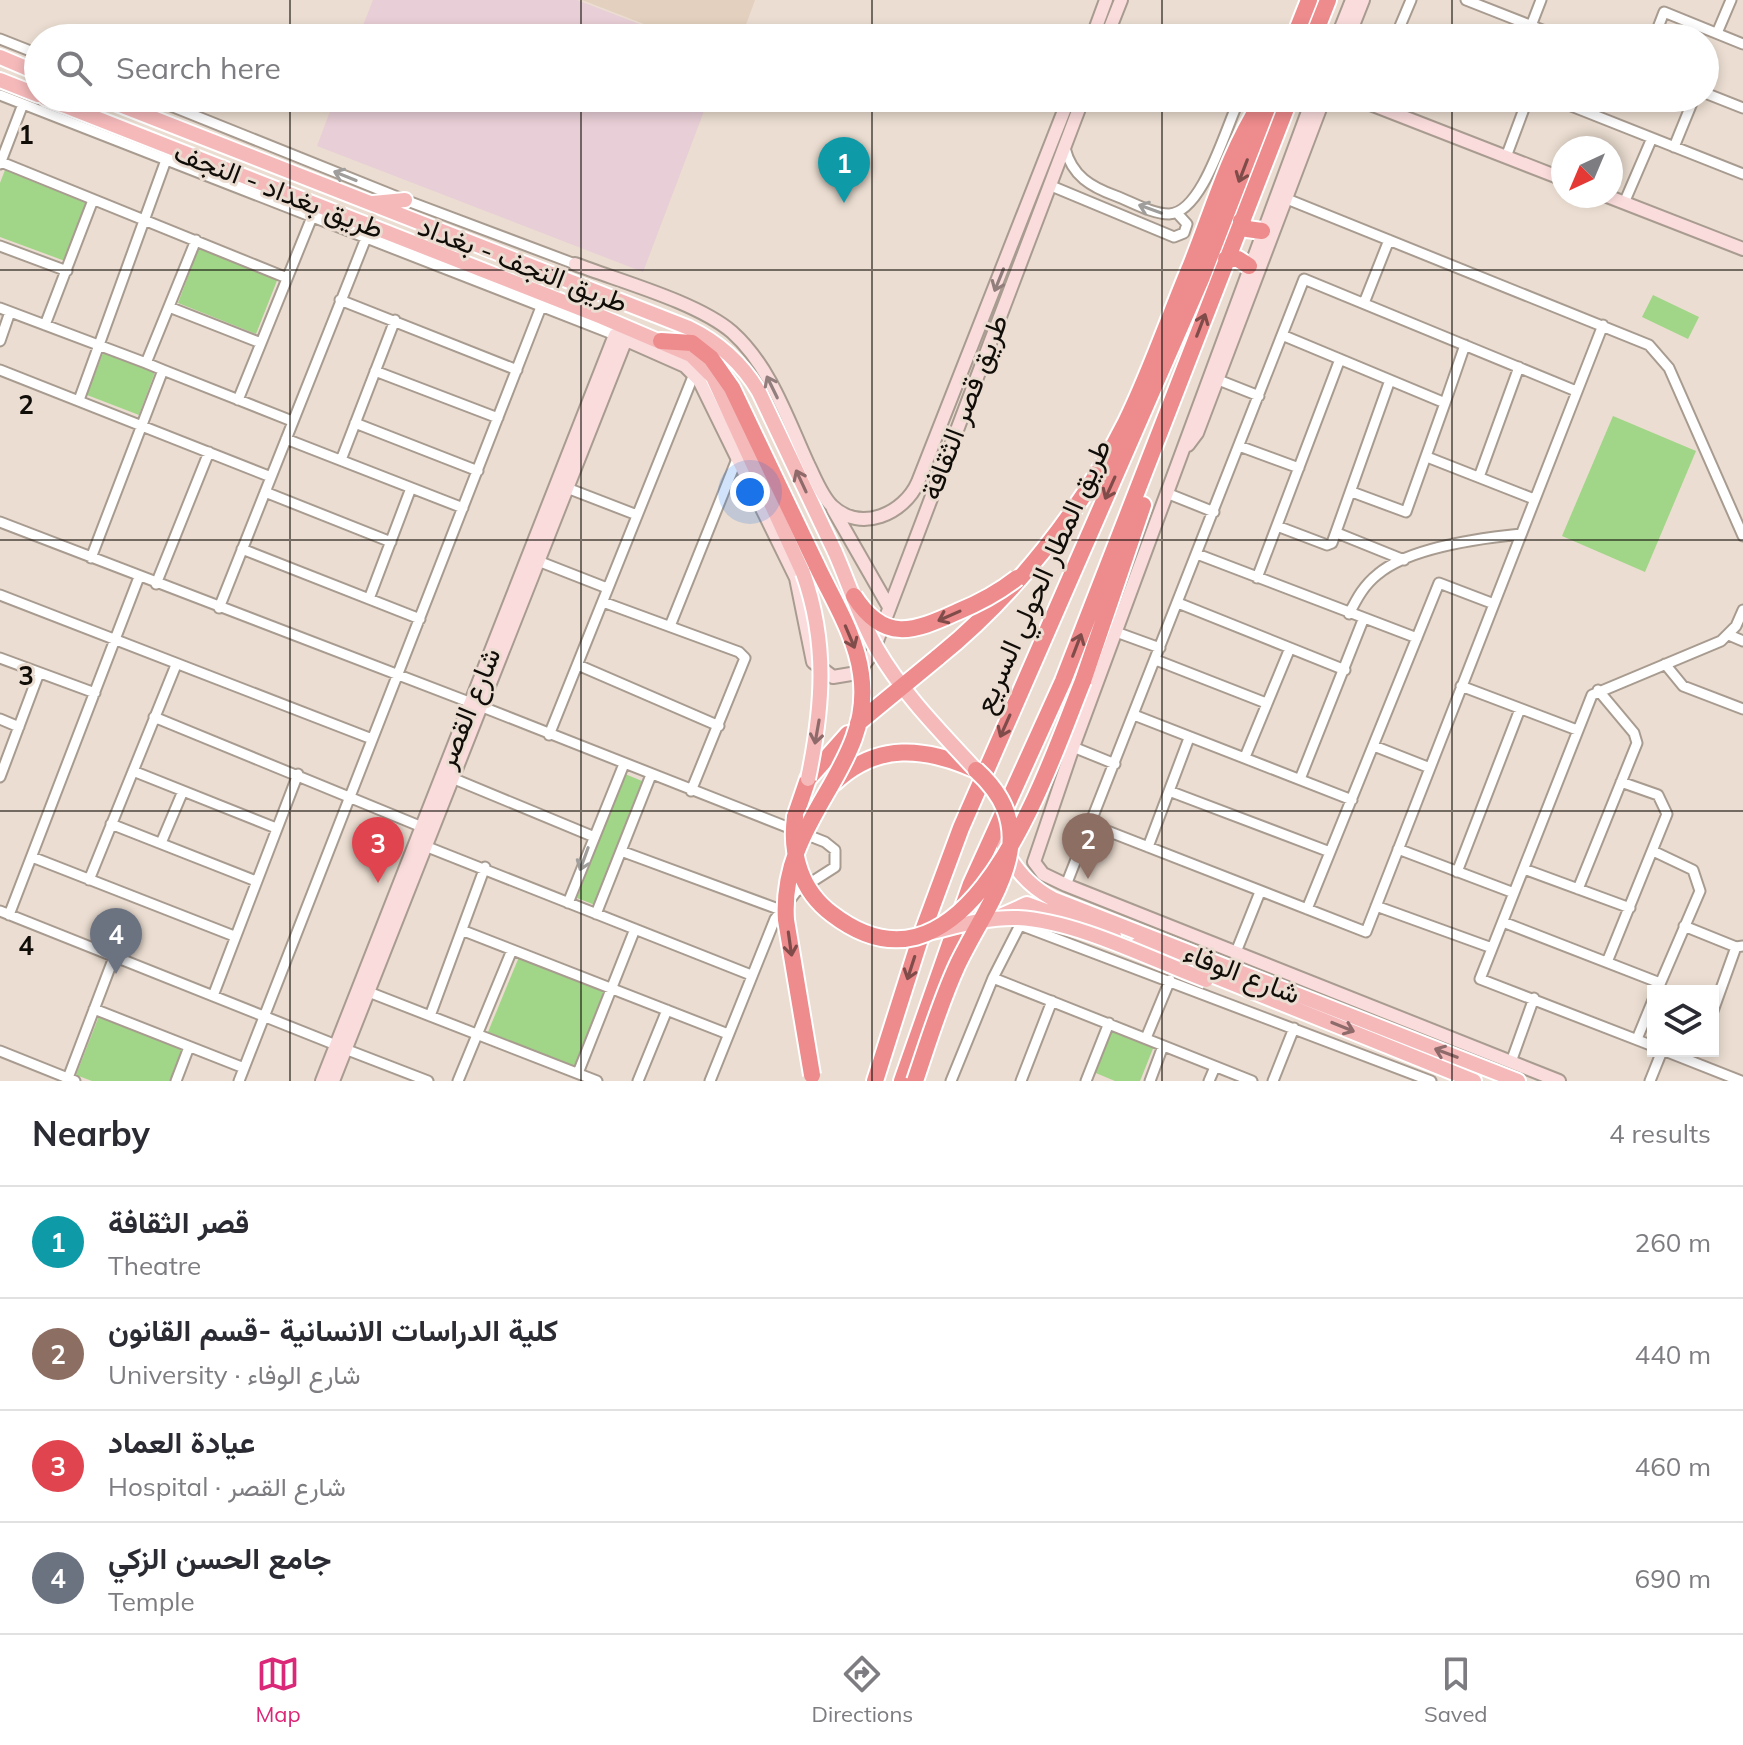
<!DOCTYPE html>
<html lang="en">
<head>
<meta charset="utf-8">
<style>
  :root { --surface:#fff; --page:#f2f2f3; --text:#2b2b33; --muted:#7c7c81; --line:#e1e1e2; --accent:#db2777 }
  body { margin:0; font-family:Mulish,Vazirmatn,sans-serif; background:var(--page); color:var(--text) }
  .controls { position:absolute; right:24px; bottom:24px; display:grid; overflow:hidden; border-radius:0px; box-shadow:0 4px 12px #0003 }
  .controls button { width:72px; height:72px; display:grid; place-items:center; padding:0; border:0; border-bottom:2px solid var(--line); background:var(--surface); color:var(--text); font:40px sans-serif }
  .compass { position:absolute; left:1551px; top:136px; width:72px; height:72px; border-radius:50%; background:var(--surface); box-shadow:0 4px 12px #0003; rotate:224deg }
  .you { position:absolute; left:750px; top:492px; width:28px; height:28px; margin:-20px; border:6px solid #fff; border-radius:50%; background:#1a73e8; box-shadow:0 0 0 12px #1a73e833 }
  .badge { display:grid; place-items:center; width:52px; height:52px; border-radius:50%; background:var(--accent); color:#fff; font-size:26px; font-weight:700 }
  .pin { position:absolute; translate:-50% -66px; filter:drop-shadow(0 2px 4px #0008) }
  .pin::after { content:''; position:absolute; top:42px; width:28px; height:24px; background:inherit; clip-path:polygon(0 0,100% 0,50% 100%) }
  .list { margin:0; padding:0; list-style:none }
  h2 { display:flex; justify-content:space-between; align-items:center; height:104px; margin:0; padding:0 32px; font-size:34px }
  h2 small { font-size:26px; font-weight:400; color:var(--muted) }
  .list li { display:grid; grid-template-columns:52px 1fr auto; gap:24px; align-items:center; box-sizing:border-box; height:112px; padding:0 32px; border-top:2px solid var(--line) }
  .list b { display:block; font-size:30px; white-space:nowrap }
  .list p { margin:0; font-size:26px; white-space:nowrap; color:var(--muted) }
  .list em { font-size:26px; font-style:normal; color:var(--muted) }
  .icon { flex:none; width:44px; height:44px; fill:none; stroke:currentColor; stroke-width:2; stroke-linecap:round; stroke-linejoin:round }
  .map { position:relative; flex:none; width:1743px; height:1081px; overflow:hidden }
  .search { position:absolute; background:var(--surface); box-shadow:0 4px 12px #0003; left:24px; right:24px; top:24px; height:88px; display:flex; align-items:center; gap:20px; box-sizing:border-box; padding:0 28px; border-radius:44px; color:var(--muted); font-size:30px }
  .sheet { height:552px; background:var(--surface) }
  nav { display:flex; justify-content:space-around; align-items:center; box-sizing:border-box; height:112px; border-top:2px solid var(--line); background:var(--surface); font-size:22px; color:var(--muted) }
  nav a { display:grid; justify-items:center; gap:4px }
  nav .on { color:var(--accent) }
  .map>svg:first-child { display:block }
</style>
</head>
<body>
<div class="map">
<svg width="1743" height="1081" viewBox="0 0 1743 1081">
  <rect width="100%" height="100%" fill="#ebddd1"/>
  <path fill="#e3d0be" d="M582 0H755L741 38H680Z"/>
  <path fill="#e8ced6" d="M373 0H577L676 38H358Z
    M335 98H709L643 272 317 146Z"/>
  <path fill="#a1d587" d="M5 170 86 203 65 261 0 237V183Z
    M199 247 278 278 256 334 178 303Z
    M1653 295 1699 317 1688 339 1642 317Z
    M103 353 155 372 139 415 87 395Z
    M1613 416 1696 451 1645 572 1562 536Z
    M625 774 642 781 595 905 577 898Z
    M519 957 606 992 575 1067 488 1032Z
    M99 1016 183 1050 171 1081H92L76 1075Z
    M1110 1027 1154 1046 1140 1081H1115L1091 1071Z"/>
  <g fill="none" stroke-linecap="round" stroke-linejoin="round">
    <g stroke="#a89b90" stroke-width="13">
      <path id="street" d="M1466 0 1545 31 1542 38
        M1531 26 1541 0
        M1717 33 1731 0
        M1395 38 1411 0
        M1654 38 1664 12 1743 44
        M0 39 38 54
        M1705 93 1743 108
        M0 95 615 335
        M151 98 405 200 575 264
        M1551 98 1743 174
        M1674 147 1694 98
        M1065 148C1072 176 1091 187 1116 196 1132 202 1152 214 1169 214 1203 213 1226 126 1240 98
        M1506 157 1528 98
        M1 162 287 278
        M0 164 23 104
        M1049 185 1174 237 1184 233 1187 224 1177 213
        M1282 197 1649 345 1669 368 1743 536
        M1624 203 1652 138
        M0 246 67 271
        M340 300 517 370
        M1364 303 1389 240
        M169 307 261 343
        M0 308 146 363
        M45 325 93 200
        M1282 335 1445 403 1465 345
        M0 341 10 312
        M0 370 271 477
        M163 370 292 421
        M375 371 498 418
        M1216 379 1259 396
        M79 400 166 160
        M238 400 312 217
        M355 423 478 471
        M286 439 463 508
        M1239 446 1299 468
        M1427 457 1534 499
        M341 460 395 320
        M1479 477 1519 367
        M567 488 637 515
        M265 492 391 542
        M1352 492 1406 512 1445 403
        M1169 494 1214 512
        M0 522 469 702
        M1277 526 1327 545 1332 543 1390 380
        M1337 533 1404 560
        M242 549 420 619
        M1197 554 1417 638
        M91 558 163 370 146 363 196 240
        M538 561 607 588
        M1257 578 1340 359
        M156 584 209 452
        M0 595 372 739
        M369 599 411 488
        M603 602 739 652 745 658 691 791
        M1178 603 1345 670
        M219 608 366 238
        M1349 614C1357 598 1364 585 1378 574 1409 548 1481 538 1521 534
        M670 626 737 459
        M1116 632 1160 648
        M1729 635 1743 641
        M0 658 95 693
        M1156 660 1266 703
        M1665 664 1683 686 1743 709
        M578 665 719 726
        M1461 686 1577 730
        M480 706 825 842 835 850V867L796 892 775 919 710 1081
        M1134 715 1352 800
        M154 717 422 827
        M0 719 19 727
        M549 735 694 374
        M1374 746 1430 768
        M1073 747 1115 764
        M1245 757 1290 648
        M133 771 276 828
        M0 777 39 673
        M452 778 592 836
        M1300 779 1363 620
        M1169 791 1330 852
        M111 824 256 881
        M1092 825 1366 932 1603 325
        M161 843 183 791
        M425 846 751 975
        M1148 847 1189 738
        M1398 849 1514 893
        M621 851 781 910
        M1653 851 1693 870 1700 891 1657 991
        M32 857 234 936
        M1524 869 1630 908
        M1457 872 1520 709
        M89 880 176 665
        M1066 885 1304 279 1576 391
        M1578 889 1637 743 1634 733 1598 690
        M568 903 624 764
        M1376 906 1492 948
        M1307 909 1439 583 1494 604
        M0 911 336 1045
        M596 914 651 775
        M9 915 139 577
        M1503 922 1660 983
        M1684 926 1736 947 1743 946
        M464 931 728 1034
        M1236 952 1260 892
        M1607 962 1667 814 1658 795 1621 782
        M993 978 1252 1081
        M366 991 597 1081
        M213 996 298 774
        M94 1009 244 1068
        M1713 1011 1736 947
        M430 1016 485 867
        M1146 1038 1170 980
        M1637 1039 1653 1000
        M1653 1046 1480 979 1592 695 1721 641 1736 626 1743 610
        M345 1049 428 1081
        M0 1051 75 1081
        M1665 1051 1741 1081
        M1511 1062 1534 998
        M578 1073 635 929
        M68 1078 114 957
        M176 1081 189 1047
        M239 1081 541 307
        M458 1081 512 950
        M638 1081 667 1010
        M951 1081 993 978 1020 925 1431 1081
        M1021 1081 1052 1001
        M1086 1081 1109 1023
        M1150 1081 1163 1046
        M1209 1081 1215 1067
        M1273 1081 1294 1028
        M1650 1081 1662 1051"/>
    </g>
    <g stroke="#a89b90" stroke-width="16">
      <path id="secondary" d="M1092 38 1106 0
        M1106 38 1121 0
        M1337 38 1352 0
        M1348 38 1363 0
        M1313 98 1073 747 1034 862 1043 874 1066 885 1559 1081
        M1355 98 1563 179
        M1607 196 1743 249
        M575 264C619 281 697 302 732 332 770 366 787 418 808 464 815 478 821 495 832 506 861 533 904 514 918 482L1069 98
        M1188 445 1197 433 1324 98
        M833 509 889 607
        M322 1081 615 335 685 366 699 380 796 578 813 662 833 677 857 673 872 654 1083 98
        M333 1081 626 339"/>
    </g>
    <g stroke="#fff" stroke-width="18">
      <path id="primary" d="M0 57 38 73
        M0 80 38 95
        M45 98 602 317 691 355 713 377 803 573
        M102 98 689 328C720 343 742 363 759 392L835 552
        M373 203 405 200
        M997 828C1006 859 1025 884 1053 899L1518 1081
        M996 918 1027 904 1114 936
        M1137 945 1474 1081"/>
    </g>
    <g stroke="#fff" stroke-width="20">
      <path id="highway" d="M1294 38 1309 0
        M1313 38 1328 0
        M1241 221 1247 229 1262 231
        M1226 259H1238L1249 266
        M661 341 692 343 711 358 732 388 817 566
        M937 658C1014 596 1082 510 1126 422 1151 371 1169 317 1191 265 1213 210 1229 153 1261 103
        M1083 681 1143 505
        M834 783C877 742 925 747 976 770
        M795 817 808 779 848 734
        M875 1081 921 936 961 828 1201 279 1271 98
        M902 1081 971 884 1063 681 1290 98"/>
    </g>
    <use href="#street" stroke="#fff" stroke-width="9"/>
    <use href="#secondary" stroke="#fadcdc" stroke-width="12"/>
    <use href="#primary" stroke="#f5b9ba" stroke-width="14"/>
    <use href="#highway" stroke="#ee8b8c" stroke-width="16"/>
    <g stroke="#fff" stroke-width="18" stroke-linecap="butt">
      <path id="primary-bridge" d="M835 552C849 584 860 619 877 649 903 694 941 732 976 770
        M803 573C828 643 823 707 808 779
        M932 932C961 925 988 917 1018 918 1077 921 1150 959 1206 980"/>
    </g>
    <g stroke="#fff" stroke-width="20" stroke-linecap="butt">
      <path id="highway-bridge" d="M854 596C884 643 913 632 957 612 979 603 998 593 1017 578
        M858 723 937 658
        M795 817C790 854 801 891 832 914 969 1019 1047 769 1083 681
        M812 1075 786 920C779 817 875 768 861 674 856 636 833 600 817 566
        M915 1081C928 1043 940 1003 957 966 989 898 1049 836 976 770"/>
    </g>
    <use href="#primary-bridge" stroke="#f5b9ba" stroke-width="14"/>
    <use href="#highway-bridge" stroke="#ee8b8c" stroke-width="16"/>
  </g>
  <defs><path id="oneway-shaft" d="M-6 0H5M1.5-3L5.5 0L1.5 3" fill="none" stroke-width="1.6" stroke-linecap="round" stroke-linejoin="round" transform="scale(2)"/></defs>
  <g stroke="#7f4c4a">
    <use href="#oneway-shaft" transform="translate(1243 171) rotate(111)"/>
    <use href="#oneway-shaft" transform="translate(1201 325) rotate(-69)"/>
    <use href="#oneway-shaft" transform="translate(1110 488) rotate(114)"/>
    <use href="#oneway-shaft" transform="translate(949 616) rotate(156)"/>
    <use href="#oneway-shaft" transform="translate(850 637) rotate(67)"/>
    <use href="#oneway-shaft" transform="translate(1077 645) rotate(-69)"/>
    <use href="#oneway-shaft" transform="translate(1005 726) rotate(114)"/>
    <use href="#oneway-shaft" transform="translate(790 944) rotate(82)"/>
    <use href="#oneway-shaft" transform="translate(911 968) rotate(108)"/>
  </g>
  <g stroke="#9f9e9c">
    <use href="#oneway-shaft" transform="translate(345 176) rotate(-158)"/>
    <use href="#oneway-shaft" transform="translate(1150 209) rotate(-160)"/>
    <use href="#oneway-shaft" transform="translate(584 859) rotate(110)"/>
  </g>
  <g stroke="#917e7d">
    <use href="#oneway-shaft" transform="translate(999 280) rotate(112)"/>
    <use href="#oneway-shaft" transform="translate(772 387) rotate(-116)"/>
  </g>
  <g stroke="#8e6b6a">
    <use href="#oneway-shaft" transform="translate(801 481) rotate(-115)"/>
    <use href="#oneway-shaft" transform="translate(817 732) rotate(100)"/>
    <use href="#oneway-shaft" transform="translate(1343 1027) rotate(22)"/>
    <use href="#oneway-shaft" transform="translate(1446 1053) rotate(-159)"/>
  </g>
  <path fill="none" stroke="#100c08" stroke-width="2" stroke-opacity="0.55" d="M290 0V38M581 0V38M872 0V38M1162 0V38M1452 0V38M290 98V1081M581 98V1081M872 98V1081M1162 98V1081M1452 98V1081M0 270H1743M0 540H1743M0 811H1743"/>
  <g text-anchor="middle" stroke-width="6" stroke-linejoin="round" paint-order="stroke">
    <g font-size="28" fill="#100c08" stroke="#ebddd1">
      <text transform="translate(279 190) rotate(21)" y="10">طريق بغداد - النجف</text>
      <text transform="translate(523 264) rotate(21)" y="10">طريق النجف - بغداد</text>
      <text transform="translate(964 407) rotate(-69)" y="10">طريق قصر الثقافة</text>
      <text transform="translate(1042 576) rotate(-66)" y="10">طريق المطار الحولي السريع</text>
      <text transform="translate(468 708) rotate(-68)" y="10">شارع القصر</text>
      <text transform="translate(1242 973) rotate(21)" y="10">شارع الوفاء</text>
    </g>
  </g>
  <g font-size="26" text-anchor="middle" font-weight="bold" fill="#100c08" stroke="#ebddd1" stroke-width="6" stroke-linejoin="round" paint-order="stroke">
    <text x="26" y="144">1</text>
    <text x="26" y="414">2</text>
    <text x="26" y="685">3</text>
    <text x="26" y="955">4</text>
  </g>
</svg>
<div class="controls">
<button><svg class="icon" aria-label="layers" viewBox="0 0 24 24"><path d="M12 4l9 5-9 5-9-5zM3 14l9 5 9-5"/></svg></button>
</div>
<svg class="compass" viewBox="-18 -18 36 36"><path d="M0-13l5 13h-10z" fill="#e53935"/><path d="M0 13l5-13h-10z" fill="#7c7c81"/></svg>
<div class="you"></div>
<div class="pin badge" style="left:844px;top:203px;background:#0f9aa8">1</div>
<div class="pin badge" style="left:1088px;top:879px;background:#8d6e63">2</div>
<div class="pin badge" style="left:378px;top:883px;background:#e0444e">3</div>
<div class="pin badge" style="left:116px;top:974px;background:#6b7280">4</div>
<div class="search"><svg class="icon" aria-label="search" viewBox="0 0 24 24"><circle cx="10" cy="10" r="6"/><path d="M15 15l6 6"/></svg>Search here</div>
</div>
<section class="sheet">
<h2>Nearby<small>4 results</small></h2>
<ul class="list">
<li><span class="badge" style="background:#0f9aa8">1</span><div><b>قصر الثقافة</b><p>Theatre</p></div><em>260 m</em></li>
<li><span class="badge" style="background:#8d6e63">2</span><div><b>كلية الدراسات الانسانية -قسم القانون</b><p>University · شارع الوفاء</p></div><em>440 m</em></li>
<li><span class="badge" style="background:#e0444e">3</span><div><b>عيادة العماد</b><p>Hospital · شارع القصر</p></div><em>460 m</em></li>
<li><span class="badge" style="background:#6b7280">4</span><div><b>جامع الحسن الزكي</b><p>Temple</p></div><em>690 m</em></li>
</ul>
</section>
<nav>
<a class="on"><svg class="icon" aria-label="map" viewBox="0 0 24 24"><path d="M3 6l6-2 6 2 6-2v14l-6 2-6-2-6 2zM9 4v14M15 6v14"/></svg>Map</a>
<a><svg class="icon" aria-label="directions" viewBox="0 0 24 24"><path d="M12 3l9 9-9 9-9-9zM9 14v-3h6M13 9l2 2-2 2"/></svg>Directions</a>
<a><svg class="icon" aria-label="saved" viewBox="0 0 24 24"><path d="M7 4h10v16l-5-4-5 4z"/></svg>Saved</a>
</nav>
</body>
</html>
